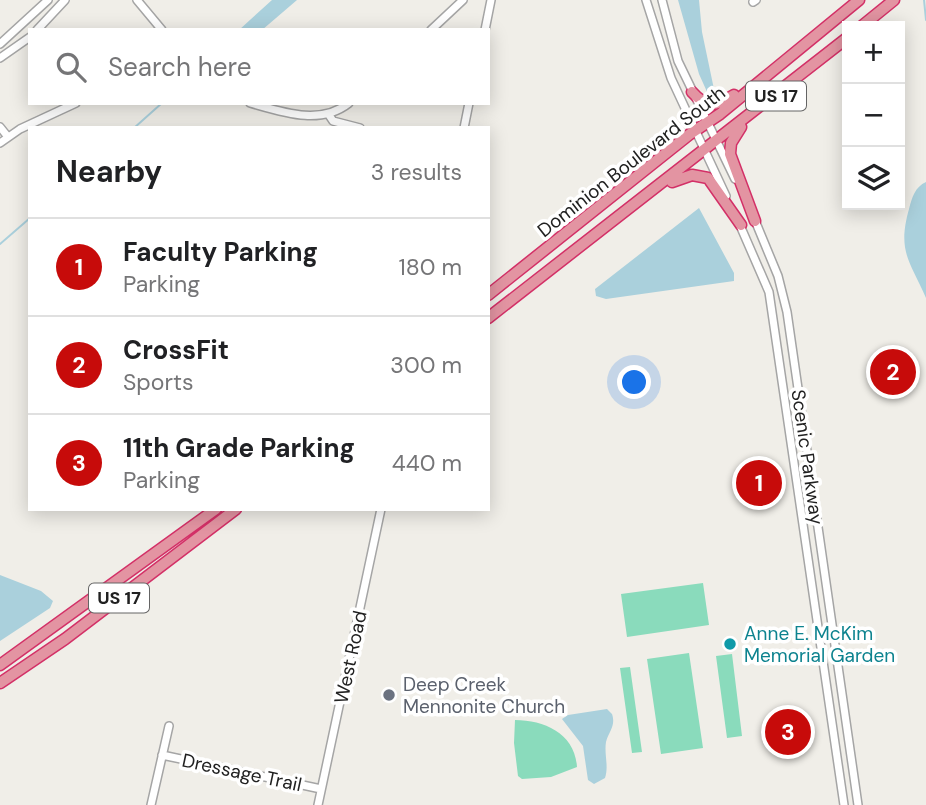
<!DOCTYPE html>
<html lang="en">
<head>
<meta charset="utf-8">
<style>
  :root { --surface:#fff; --page:#f6f6f6; --text:#202124; --muted:#757577; --line:#e0e0e0; --accent:#c70b0a }
  body { margin:0; font-family:"DM Sans",sans-serif; background:var(--page); color:var(--text) }
  .controls { position:absolute; right:21px; top:21px; display:grid; overflow:hidden; border-radius:0px; box-shadow:0 4px 18px #0003 }
  .controls button { width:63px; height:63px; display:grid; place-items:center; padding:0; border:0; border-bottom:2px solid var(--line); background:var(--surface); color:var(--text); font:35px sans-serif }
  .you { position:absolute; left:635px; top:383px; width:24px; height:24px; margin:-18px; border:5px solid #fff; border-radius:50%; background:#1a73e8; box-shadow:0 0 0 10px #1a73e833 }
  .badge { display:grid; place-items:center; width:46px; height:46px; border-radius:50%; background:var(--accent); color:#fff; font-size:23px; font-weight:700 }
  .pin { position:absolute; translate:-50% -50%; border:4px solid #fff; box-shadow:0 2px 7px #0006 }
  .list { margin:0; padding:0; list-style:none }
  h2 { display:flex; justify-content:space-between; align-items:center; height:91px; margin:0; padding:0 28px; font-size:30px }
  h2 small { font-size:23px; font-weight:400; color:var(--muted) }
  .list li { display:grid; grid-template-columns:46px 1fr auto; gap:21px; align-items:center; box-sizing:border-box; height:98px; padding:0 28px; border-top:2px solid var(--line) }
  .list b { display:block; font-size:26px; white-space:nowrap }
  .list p { margin:0; font-size:23px; white-space:nowrap; color:var(--muted) }
  .list em { font-size:23px; font-style:normal; color:var(--muted) }
  .icon { flex:none; width:38px; height:38px; fill:none; stroke:currentColor; stroke-width:2; stroke-linecap:round; stroke-linejoin:round }
  .map { position:relative; flex:none; width:926px; height:805px; overflow:hidden }
  .search { position:absolute; background:var(--surface); box-shadow:0 4px 18px #0003; left:28px; top:28px; width:462px; height:77px; display:flex; align-items:center; gap:18px; box-sizing:border-box; padding:0 24px; border-radius:0px; color:var(--muted); font-size:26px }
  .panel { position:absolute; background:var(--surface); box-shadow:0 4px 18px #0003; left:28px; top:126px; width:462px; height:385px; border-radius:0px }
  .map>svg:first-child { display:block }
</style>
</head>
<body>
<div class="map">
<svg width="926" height="805" viewBox="0 0 926 805">
  <rect width="100%" height="100%" fill="#f0eee8"/>
  <path fill="#8adbbc" d="M703 583 709 625 627 637 621 594Z
    M689 653 703 748 661 754 647 659Z
    M732 654 742 736 727 738 716 656Z
    M630 667 642 752 632 753 620 668Z
    M515 720C545 720 575 734 577 767L551 777 522 779 518 776 514 743Z"/>
  <path fill="#aad0dc" d="M272 0H297L262 30H239Z
    M678 0H699L702 32 715 94H708L699 74Z
    M926 182V298C910 261 897 252 909 209 912 197 915 187 926 182Z
    M699 208 734 273V281L606 299 596 296 595 289Z
    M0 575 41 591 53 601 50 608 0 641Z
    M607 709 612 714C616 726 609 731 606 742 604 754 609 766 605 778L594 784 588 780 583 746 562 719 568 715Z"/>
  <g fill="none" stroke-linecap="round" stroke-linejoin="round">
    <path stroke="#aad0dc" stroke-width="2" d="M924 0 926 20
      M134 128 162 103
      M0 244 30 218"/>
    <g stroke="#a5a5a5" stroke-width="10">
      <path id="minor" d="M137 0 162 30
        M646 0 671 78 726 196
        M662 0 678 61 735 179
        M753 2 756 0
        M37 30 65 0
        M431 30 463 0
        M485 30 491 0
        M0 44 48 0
        M0 58 30 37
        M250 103C282 112 320 126 349 103
        M329 115 333 121 360 128
        M0 127 8 137
        M464 128 469 103
        M0 143 20 129 76 103
        M754 218 778 276 787 312 858 805
        M739 223 769 292 844 805
        M162 755 321 789
        M151 805 169 726
        M318 805 381 509"/>
    </g>
    <g stroke="#d33067" stroke-width="13">
      <path id="highway" d="M862 26 894 0
        M692 92C707 109 716 106 734 95
        M741 127 731 143 730 154 755 221
        M672 182 692 175 708 178 741 225
        M488 295 690 134 720 114 859 0
        M488 318 847 38
        M0 665 216 509
        M0 683 65 639 236 509"/>
    </g>
    <use href="#minor" stroke="#fff" stroke-width="7"/>
    <use href="#highway" stroke="#e394a2" stroke-width="10"/>
  </g>
  <circle fill="#0f9aa8" stroke="#fff" stroke-width="2.5" cx="730" cy="644" r="7"/>
  <circle fill="#6b7280" stroke="#fff" stroke-width="2.5" cx="389" cy="695" r="7"/>
  <g text-anchor="middle" stroke-width="7" stroke-linejoin="round" paint-order="stroke">
    <g fill="#fff" stroke="#646464" stroke-width="2">
      <rect x="746" y="81.5" width="60" height="29" rx="5"/>
      <rect x="89" y="583.5" width="60" height="29" rx="5"/>
    </g>
    <g font-size="18" font-weight="bold" fill="#212121">
      <text x="776" y="102">US 17</text>
      <text x="119" y="604">US 17</text>
    </g>
    <g font-size="19" fill="#212121" stroke="#fff">
      <text transform="translate(631 161) rotate(-38)" y="7">Dominion Boulevard South</text>
      <text transform="translate(808 457) rotate(82)" y="7">Scenic Parkway</text>
      <text transform="translate(350 657) rotate(-78)" y="7">West Road</text>
      <text transform="translate(242 772) rotate(12)" y="7">Dressage Trail</text>
    </g>
    <g font-size="19" fill="#0d838f" stroke="#fff" text-anchor="start">
      <text x="744" y="640">Anne E. McKim<tspan x="744" dy="22">Memorial Garden</tspan></text>
    </g>
    <g font-size="19" fill="#5b616d" stroke="#fff" text-anchor="start">
      <text x="403" y="691">Deep Creek<tspan x="403" dy="22">Mennonite Church</tspan></text>
    </g>
  </g>
</svg>
<div class="controls">
<button>+</button>
<button>−</button>
<button><svg class="icon" aria-label="layers" viewBox="0 0 24 24"><path d="M12 4l9 5-9 5-9-5zM3 14l9 5 9-5"/></svg></button>
</div>
<div class="you"></div>
<div class="pin badge" style="left:759px;top:483px">1</div>
<div class="pin badge" style="left:893px;top:372px">2</div>
<div class="pin badge" style="left:788px;top:732px">3</div>
<div class="search"><svg class="icon" aria-label="search" viewBox="0 0 24 24"><circle cx="10" cy="10" r="6"/><path d="M15 15l6 6"/></svg>Search here</div>
<section class="panel">
<h2>Nearby<small>3 results</small></h2>
<ul class="list">
<li><span class="badge">1</span><div><b>Faculty Parking</b><p>Parking</p></div><em>180 m</em></li>
<li><span class="badge">2</span><div><b>CrossFit</b><p>Sports</p></div><em>300 m</em></li>
<li><span class="badge">3</span><div><b>11th Grade Parking</b><p>Parking</p></div><em>440 m</em></li>
</ul>
</section>
</div>
</body>
</html>
